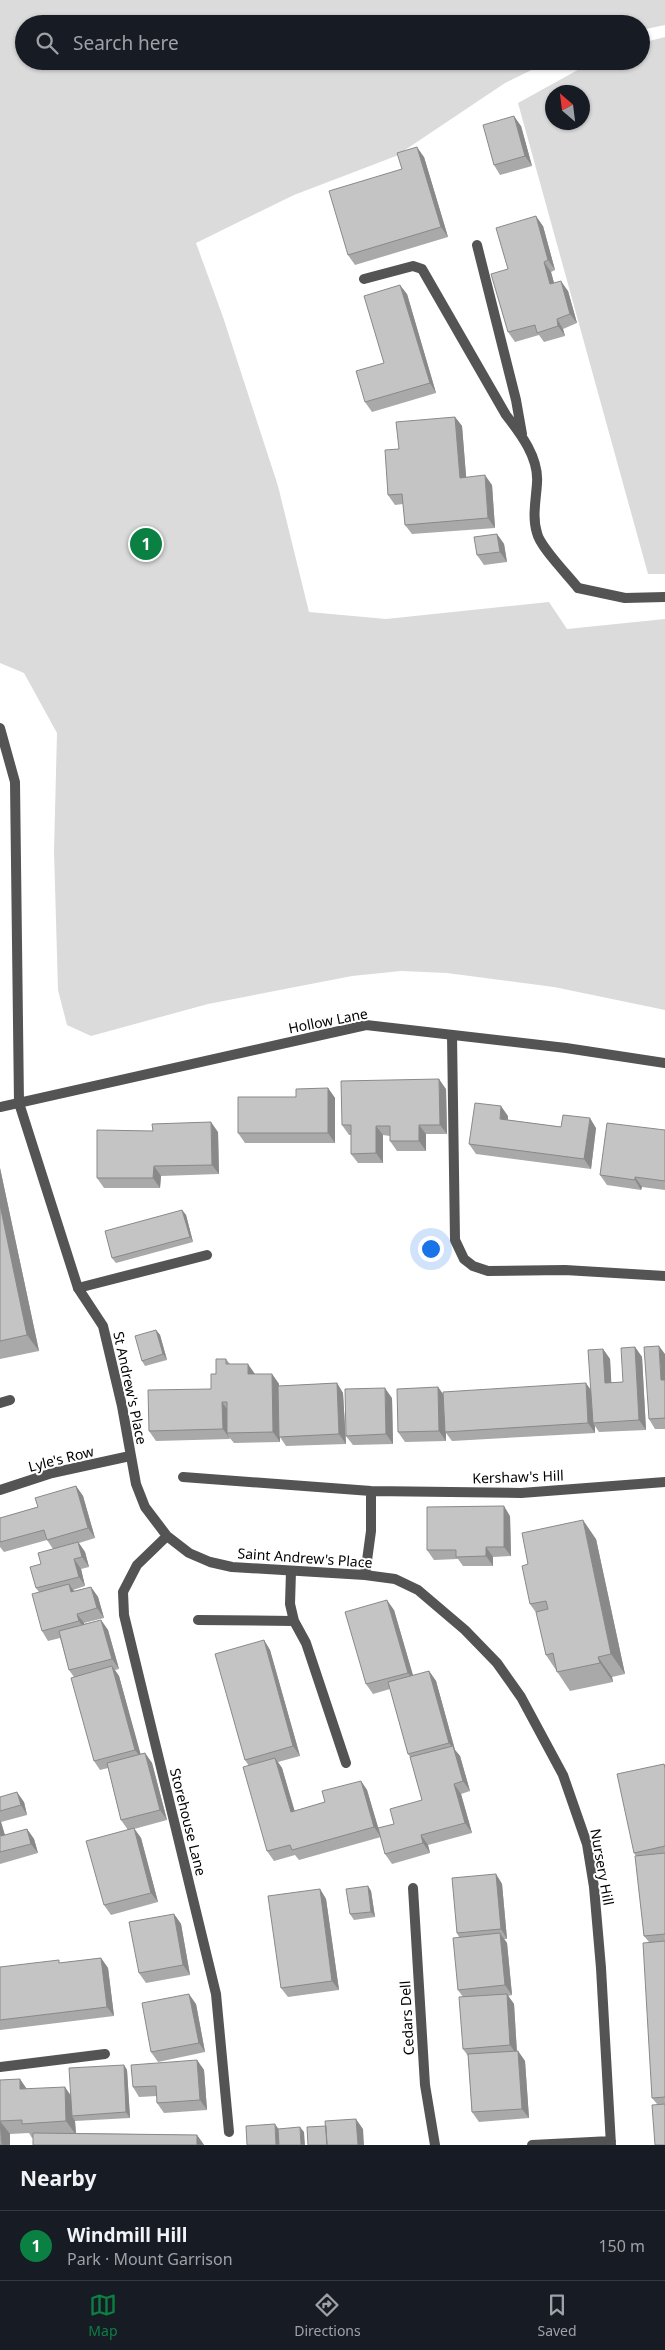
<!DOCTYPE html>
<html lang="en">
<head>
<meta charset="utf-8">
<style>
  :root { --surface:#171b24; --page:#20242c; --text:#f1f3f6; --muted:#9ea1a6; --line:#363941; --accent:#0b8043 }
  body { margin:0; font-family:"Noto Sans",sans-serif; background:var(--page); color:var(--text) }
  .compass { position:absolute; left:545px; top:85px; width:45px; height:45px; border-radius:50%; background:var(--surface); box-shadow:0 1px 4px #0004; rotate:332deg }
  .you { position:absolute; left:430px; top:1248px; width:18px; height:18px; margin:-12px; border:4px solid #fff; border-radius:50%; background:#1a73e8; box-shadow:0 0 0 8px #1a73e833 }
  .badge { display:grid; place-items:center; width:32px; height:32px; border-radius:50%; background:var(--accent); color:#fff; font-size:16px; font-weight:700 }
  .pin { position:absolute; translate:-50% -50%; border:2px solid #fff; box-shadow:0 1px 5px #0006 }
  .list { margin:0; padding:0; list-style:none }
  h2 { display:flex; justify-content:space-between; align-items:center; height:65px; margin:0; padding:0 20px; font-size:21px }
  h2 small { font-size:16px; font-weight:400; color:var(--muted) }
  .list li { display:grid; grid-template-columns:32px 1fr auto; gap:15px; align-items:center; box-sizing:border-box; height:70px; padding:0 20px; border-top:1px solid var(--line) }
  .list b { display:block; font-size:19px; white-space:nowrap }
  .list p { margin:0; font-size:16px; white-space:nowrap; color:var(--muted) }
  .list em { font-size:16px; font-style:normal; color:var(--muted) }
  .icon { flex:none; width:28px; height:28px; fill:none; stroke:currentColor; stroke-width:2; stroke-linecap:round; stroke-linejoin:round }
  .map { position:relative; flex:none; width:665px; height:2145px; overflow:hidden }
  .search { position:absolute; background:var(--surface); box-shadow:0 1px 4px #0004; left:15px; right:15px; top:15px; height:55px; display:flex; align-items:center; gap:12px; box-sizing:border-box; padding:0 18px; border-radius:28px; color:var(--muted); font-size:19px }
  .sheet { height:135px; background:var(--surface) }
  nav { display:flex; justify-content:space-around; align-items:center; box-sizing:border-box; height:70px; border-top:1px solid var(--line); background:var(--surface); font-size:14px; color:var(--muted) }
  nav a { display:grid; justify-items:center; gap:2px }
  nav .on { color:var(--accent) }
  .map>svg:first-child { display:block }
</style>
</head>
<body>
<div class="map">
<svg width="665" height="2145" viewBox="0 0 665 2145">
  <rect width="100%" height="100%" fill="#fff"/>
  <path fill="#dbdbdb" fill-rule="evenodd" d="M0 0H665V25L641 30V24H24V61H550L505 83 396 156 294 195 196 243 223 317 278 486 309 612 386 619 549 602 567 629 665 619V1010L554 987 447 973 401 971 352 976 208 1004 91 1036 67 1025 58 990 54 851 57 733 24 673 0 663Z
    M665 37V574H648L518 103 594 61H641V43ZM582 92V122H552V92Z"/>
  <g fill="none" stroke-linecap="round" stroke-linejoin="round">
    <path stroke="#545454" stroke-width="10" d="M477 245 516 400 522 434
      M364 279 413 266 422 269 506 415C521 434 539 458 537 483 536 500 532 517 537 533 540 547 568 575 578 588
      M452 1035 455 1240 464 1259 473 1266 488 1271 565 1270 665 1276
      M78 1288 207 1255
      M0 1403 10 1400
      M291 1571 290 1604 294 1621 306 1643 346 1763
      M198 1620 294 1621
      M0 2067 105 2054"/>
    <path stroke="#545454" stroke-width="10" d="M578 588 625 598 665 597
      M0 728 15 782 19 1103 78 1288 103 1326 122 1406 136 1484 145 1507 167 1536 189 1553 210 1562 232 1567 365 1575 395 1579 418 1590 465 1630 497 1663 521 1697 563 1775 587 1844 594 1887 601 1968 611 2145
      M183 1477 371 1491 521 1493 665 1482
      M0 1490 52 1473 130 1456
      M167 1536 137 1565 123 1592 124 1615 216 1994 229 2132
      M365 1575 371 1531V1491
      M413 1888 425 2085 435 2145
      M532 2145 611 2141"/>
    <path stroke="#545454" stroke-width="10" d="M0 1107 366 1025 566 1048 665 1063"/>
  </g>
  <path fill="#a9a9a9" d="M521 126 532 166 500 175 494 165Z
    M424 157 448 237 355 265 348 255 402 169Z
    M543 226 555 270 551 272 554 283 568 291 577 323 563 329 565 336 544 342 539 335 515 342 508 332V269Z
    M407 294 436 393 372 412 365 402 384 363Z
    M455 417 462 426 466 477 492 485 495 528 412 534 405 525 403 504 395 505 388 495 399 449Z
    M497 534 504 544 507 562 484 565 477 555Z
    M328 1088 335 1098V1143H245L238 1133 296 1097Z
    M446 1089 447 1134H426V1151H397L390 1141V1136L383 1135V1163H358L351 1154V1135H349L342 1125Z
    M508 1116V1120L561 1127 596 1128 591 1169 476 1154 469 1144Z
    M665 1130V1190L642 1187 641 1190 607 1185 600 1175Z
    M218 1132 219 1174 161 1176 160 1188H104L97 1178Z
    M0 1168 39 1351 0 1359Z
    M182 1210 186 1215 193 1242 116 1263 112 1258Z
    M156 1330 160 1335 167 1360 145 1366 142 1361Z
    M635 1347 642 1357 646 1430 599 1432 595 1426V1433L452 1441 446 1433V1441L405 1442 398 1432 438 1387 443 1394 591 1390 603 1349 610 1359 611 1383 623 1382Z
    M665 1354V1429H655L649 1419Z
    M226 1359 230 1364 255 1374H272L279 1384V1386L337 1383 343 1393 346 1444 286 1446 280 1437V1442L234 1443 229 1437 230 1439 156 1441 149 1431 211 1389 216 1374Z
    M392 1398 393 1444 353 1445 346 1436Z
    M76 1486 83 1496 95 1538 79 1543 85 1552 89 1567 81 1569 85 1586 73 1590 74 1591 91 1587 98 1597 104 1618 84 1623V1624L101 1620 108 1630 119 1669 115 1670 119 1676 140 1754 145 1753 152 1763 167 1820 134 1829 141 1838 158 1902 111 1915 104 1905 128 1830 121 1820 108 1768 100 1770 94 1761 74 1677 69 1670 60 1638 48 1641 42 1631 39 1592 36 1588 41 1564 53 1549 47 1540 4 1552 0 1547V1518L38 1507Z
    M510 1516 511 1556 493 1557V1566H463L458 1559 434 1560 427 1550Z
    M596 1539 625 1674 612 1677 613 1682 570 1691 546 1655 537 1614 530 1604 528 1564Z
    M394 1610 413 1676 429 1671 436 1681 455 1750 460 1756 470 1791 461 1794 472 1833 428 1845 430 1853 392 1864 385 1854 381 1837 299 1860 295 1855 274 1861 267 1851 249 1766 245 1760 264 1640 270 1650 300 1756 278 1762 282 1768 294 1811 325 1802 361 1781 367 1790 378 1828 394 1824 422 1800 410 1757 408 1754 390 1689 373 1694 366 1684Z
    M664 1764 665 1765V2145L657 2104 652 2098 649 1942 644 1936 636 1856 634 1853Z
    M0 1797 24 1802 27 1815 1 1822 5 1835 27 1829 34 1839 38 1853 0 1864Z
    M496 1874 502 1884 507 1939H504L507 1943 512 1995 508 1996 514 2004 517 2051H518L525 2061 529 2118 479 2122 472 2112 468 2056 463 2049V1997L458 1990 459 1937 457 1933Z
    M368 1886 371 1891 375 1917 354 1920 350 1914Z
    M320 1889 326 1899 339 1990 288 1997 281 1988Z
    M174 1914 181 1924 190 1975 146 1983 139 1973Z
    M101 1958 108 1968 114 2016 0 2030V1967L61 1963Z
    M196 2004 205 2052 158 2062 151 2052Z
    M197 2060 204 2070 207 2110 164 2113 157 2103V2096L139 2097 133 2087Z
    M124 2065 127 2070 130 2118 75 2121 76 2133 197 2135 204 2145H33V2138H32L29 2133 10 2134V2145H0V2080L26 2089 70 2095Z"/>
  <path fill="#898989" d="M514 116 521 126 532 166 525 156Z
    M417 147 424 157 448 237 441 227Z
    M536 216 543 226 555 270 548 260Z
    M544 262 551 272 557 294 550 284Z
    M561 281 568 291 577 323 570 314Z
    M400 285 407 294 436 393 430 383Z
    M557 319 563 329 565 336 558 326Z
    M455 417 462 426 467 487 460 478Z
    M485 475 492 485 495 528 488 518Z
    M497 534 504 544 507 562 500 552Z
    M439 1079 446 1089 447 1134 440 1125Z
    M328 1088 335 1098V1143L328 1133Z
    M501 1106 508 1116 507 1128 500 1119Z
    M590 1118 596 1128 591 1169 584 1159Z
    M211 1122 218 1132 219 1174 212 1165Z
    M419 1125 426 1134V1151L419 1141Z
    M376 1126 383 1135V1163L376 1153Z
    M154 1166 161 1176 160 1188 153 1178Z
    M0 1168 39 1351 27 1335 0 1205Z
    M635 1177 642 1187 641 1190 635 1180Z
    M182 1210 186 1215 193 1242 190 1237Z
    M156 1330 160 1335 167 1360 163 1354Z
    M659 1346 665 1354V1385L661 1380Z
    M635 1347 642 1357 646 1430 639 1420Z
    M603 1349 610 1359 612 1393 605 1383Z
    M248 1364 255 1374V1384L248 1374Z
    M272 1374 279 1384 280 1442 273 1432Z
    M337 1383 343 1393 346 1444 339 1434Z
    M586 1383 593 1393V1423L595 1426V1433L588 1423Z
    M438 1387 445 1397 446 1441 439 1431Z
    M385 1388 392 1398 393 1444 386 1434Z
    M222 1402 229 1412 227 1433 230 1439 223 1429Z
    M76 1486 83 1496 95 1538 88 1528Z
    M504 1506 510 1516 511 1556 504 1547Z
    M583 1520 596 1539 625 1674 611 1654Z
    M78 1542 85 1552 89 1567 82 1557Z
    M486 1547 493 1557V1566L486 1556Z
    M74 1559 81 1569 85 1586 79 1577Z
    M69 1584 76 1594 71 1592Z
    M91 1587 98 1597 104 1618 97 1608Z
    M387 1600 394 1610 415 1682 408 1673Z
    M77 1614 84 1623 86 1631 79 1621Z
    M101 1620 108 1630 119 1669 112 1659Z
    M264 1640 270 1650 300 1756 293 1746Z
    M598 1657 612 1677 613 1682 600 1663Z
    M112 1666 119 1676 142 1759 135 1750Z
    M429 1671 436 1681 455 1750 460 1756 470 1791 463 1781 453 1748 449 1743Z
    M145 1753 152 1763 167 1820 160 1810Z
    M275 1758 282 1768 298 1822 291 1812Z
    M361 1781 367 1790 381 1837 374 1827Z
    M454 1784 461 1794 472 1833 465 1823Z
    M17 1792 24 1802 27 1815 21 1805Z
    M0 1820 1 1822 8 1846 1 1836 0 1831Z
    M134 1828 141 1838 158 1902 151 1893Z
    M27 1829 34 1839 38 1853 31 1844Z
    M421 1835 428 1845 430 1853 423 1843Z
    M496 1874 502 1884 507 1939 501 1929Z
    M368 1886 371 1891 375 1917 371 1912Z
    M320 1889 326 1899 339 1990 332 1981Z
    M174 1914 181 1924 190 1975 183 1965Z
    M500 1933 507 1943 512 1995 505 1985Z
    M101 1958 108 1968 114 2016 107 2007Z
    M189 1994 196 2004 205 2052 199 2043Z
    M507 1994 514 2004 517 2055 510 2045Z
    M518 2051 525 2061 529 2118 522 2109Z
    M197 2060 204 2070 207 2110 200 2100Z
    M124 2065 127 2070 130 2118 126 2112Z
    M20 2079 29 2092 20 2089Z
    M65 2087 74 2100 72 2116 75 2121 76 2135 66 2121Z
    M356 2119 363 2129 364 2145H358Z
    M0 2121 10 2134V2145H2Z
    M275 2124 282 2134V2145H276Z
    M300 2127 304 2132 305 2145H301Z
    M197 2135 204 2145H197Z"/>
  <path fill="#c4c4c4" stroke="#898989" d="M514 116 525 156 494 165 483 125Z
    M417 147 441 227 348 255 329 191 402 169 397 153Z
    M536 216 548 260 544 262 550 284 561 281 570 314 557 319 558 326 537 333 535 325 508 332 491 274 508 269 496 228Z
    M400 285 430 383 365 402 356 371 384 363 364 296Z
    M455 417 460 478 485 475 488 518 405 525 402 494 388 495 385 450 399 449 396 422Z
    M497 534 500 552 477 555 474 537Z
    M439 1079 440 1125H419V1141H390V1126H376V1153L351 1154V1125H342L341 1081Z
    M328 1088V1133H238V1097H296V1089Z
    M475 1103 501 1106 500 1119 561 1127 563 1115 590 1118 584 1159 469 1144Z
    M211 1122 212 1165 154 1166 153 1178H97V1130L153 1131 152 1124Z
    M607 1123 665 1130V1181L635 1177V1180L600 1175Z
    M0 1205 27 1335 0 1341Z
    M182 1210 190 1237 112 1258 105 1231Z
    M156 1330 163 1354 142 1361 135 1336Z
    M659 1346 661 1380H665V1418L649 1419 644 1347Z
    M635 1347 639 1420 593 1423 588 1350 603 1349 605 1383 623 1382 621 1348Z
    M216 1359H226V1364H248V1374H272L273 1432 227 1433V1402H222L223 1429 149 1431 148 1390 211 1389V1374H216Z
    M337 1383 339 1434 279 1437 278 1386Z
    M586 1383 588 1423 445 1432 443 1392Z
    M438 1387 439 1431 398 1432 397 1389Z
    M385 1388 386 1434 346 1436 345 1389Z
    M76 1486 88 1528 47 1540 44 1530 0 1542V1518L38 1507 35 1498Z
    M504 1506V1547H486V1556L456 1557V1550H427V1507Z
    M583 1520 611 1654 598 1657 600 1663 557 1672 553 1653 546 1655 536 1612 548 1609 546 1601 530 1604 522 1566 528 1564 522 1533Z
    M78 1542 82 1557 74 1559 79 1577 36 1588 30 1567 41 1564 38 1553Z
    M69 1584 71 1592 91 1587 97 1608 77 1614 79 1621 42 1631 32 1594Z
    M387 1600 408 1673 366 1684 345 1612Z
    M101 1620 112 1659 69 1670 59 1631Z
    M264 1640 293 1746 245 1760 215 1654Z
    M112 1666 135 1750 94 1761 71 1678Z
    M429 1671 449 1743 408 1754 388 1682Z
    M453 1746 463 1781 454 1784 465 1823 421 1835 423 1843 385 1854 378 1828 394 1824 390 1809 422 1800 410 1757Z
    M145 1753 160 1810 121 1820 107 1763Z
    M275 1758 291 1812 325 1802 322 1791 361 1781 374 1827 292 1850 290 1845 267 1851 243 1767Z
    M664 1764 665 1768V1846L634 1853 617 1774Z
    M17 1792 21 1805 0 1811V1797Z
    M134 1828 151 1893 104 1905 86 1841Z
    M27 1829 31 1844 0 1852V1831L1 1836Z
    M665 1853V1934L644 1936 635 1856Z
    M496 1874 501 1929 457 1933 452 1878Z
    M368 1886 371 1912 350 1914 346 1889Z
    M320 1889 332 1981 281 1988 268 1896Z
    M174 1914 183 1965 139 1973 129 1922Z
    M500 1933 505 1985 458 1990 453 1938Z
    M665 1941V2097L652 2098 643 1943Z
    M101 1958 107 2007 0 2020V1967L59 1960V1963Z
    M189 1994 199 2043 151 2052 142 2003Z
    M507 1994 510 2045 463 2049 459 1997Z
    M518 2051 522 2109 472 2112 468 2054Z
    M197 2060 200 2100 157 2103 156 2086 133 2087 131 2065Z
    M124 2065 126 2112 72 2116 69 2068Z
    M20 2079V2089L65 2087 66 2121 22 2124V2120L0 2121 2 2145H0V2080Z
    M665 2104V2145H655L652 2105Z
    M356 2119 358 2145H327L325 2121Z
    M275 2124 276 2145H247L246 2126Z
    M326 2126 327 2145H308L307 2127Z
    M300 2127 301 2145H279L278 2129Z
    M33 2133 197 2135V2145H33Z"/>
  <g text-anchor="middle" stroke-width="4" stroke-linejoin="round" paint-order="stroke">
    <g font-size="14" fill="#000" stroke="#fff">
      <text transform="translate(328 1021) rotate(-11)" y="5">Hollow Lane</text>
      <text transform="translate(130 1388) rotate(78)" y="5">St Andrew's Place</text>
      <text transform="translate(61 1459) rotate(-14)" y="5">Lyle's Row</text>
      <text transform="translate(518 1477) rotate(-2)" y="5">Kershaw's Hill</text>
      <text transform="translate(305 1558) rotate(4)" y="5">Saint Andrew's Place</text>
      <text transform="translate(188 1822) rotate(76)" y="5">Storehouse Lane</text>
      <text transform="translate(602 1867) rotate(80)" y="5">Nursery Hill</text>
      <text transform="translate(407 2018) rotate(-93)" y="5">Cedars Dell</text>
    </g>
  </g>
</svg>
<svg class="compass" viewBox="-18 -18 36 36"><path d="M0-13l5 13h-10z" fill="#e53935"/><path d="M0 13l5-13h-10z" fill="#9ea1a6"/></svg>
<div class="you"></div>
<div class="pin badge" style="left:146px;top:544px">1</div>
<div class="search"><svg class="icon" aria-label="search" viewBox="0 0 24 24"><circle cx="10" cy="10" r="6"/><path d="M15 15l6 6"/></svg>Search here</div>
</div>
<section class="sheet">
<h2>Nearby<small></small></h2>
<ul class="list">
<li><span class="badge">1</span><div><b>Windmill Hill</b><p>Park · Mount Garrison</p></div><em>150 m</em></li>
</ul>
</section>
<nav>
<a class="on"><svg class="icon" aria-label="map" viewBox="0 0 24 24"><path d="M3 6l6-2 6 2 6-2v14l-6 2-6-2-6 2zM9 4v14M15 6v14"/></svg>Map</a>
<a><svg class="icon" aria-label="directions" viewBox="0 0 24 24"><path d="M12 3l9 9-9 9-9-9zM9 14v-3h6M13 9l2 2-2 2"/></svg>Directions</a>
<a><svg class="icon" aria-label="saved" viewBox="0 0 24 24"><path d="M7 4h10v16l-5-4-5 4z"/></svg>Saved</a>
</nav>
</body>
</html>
